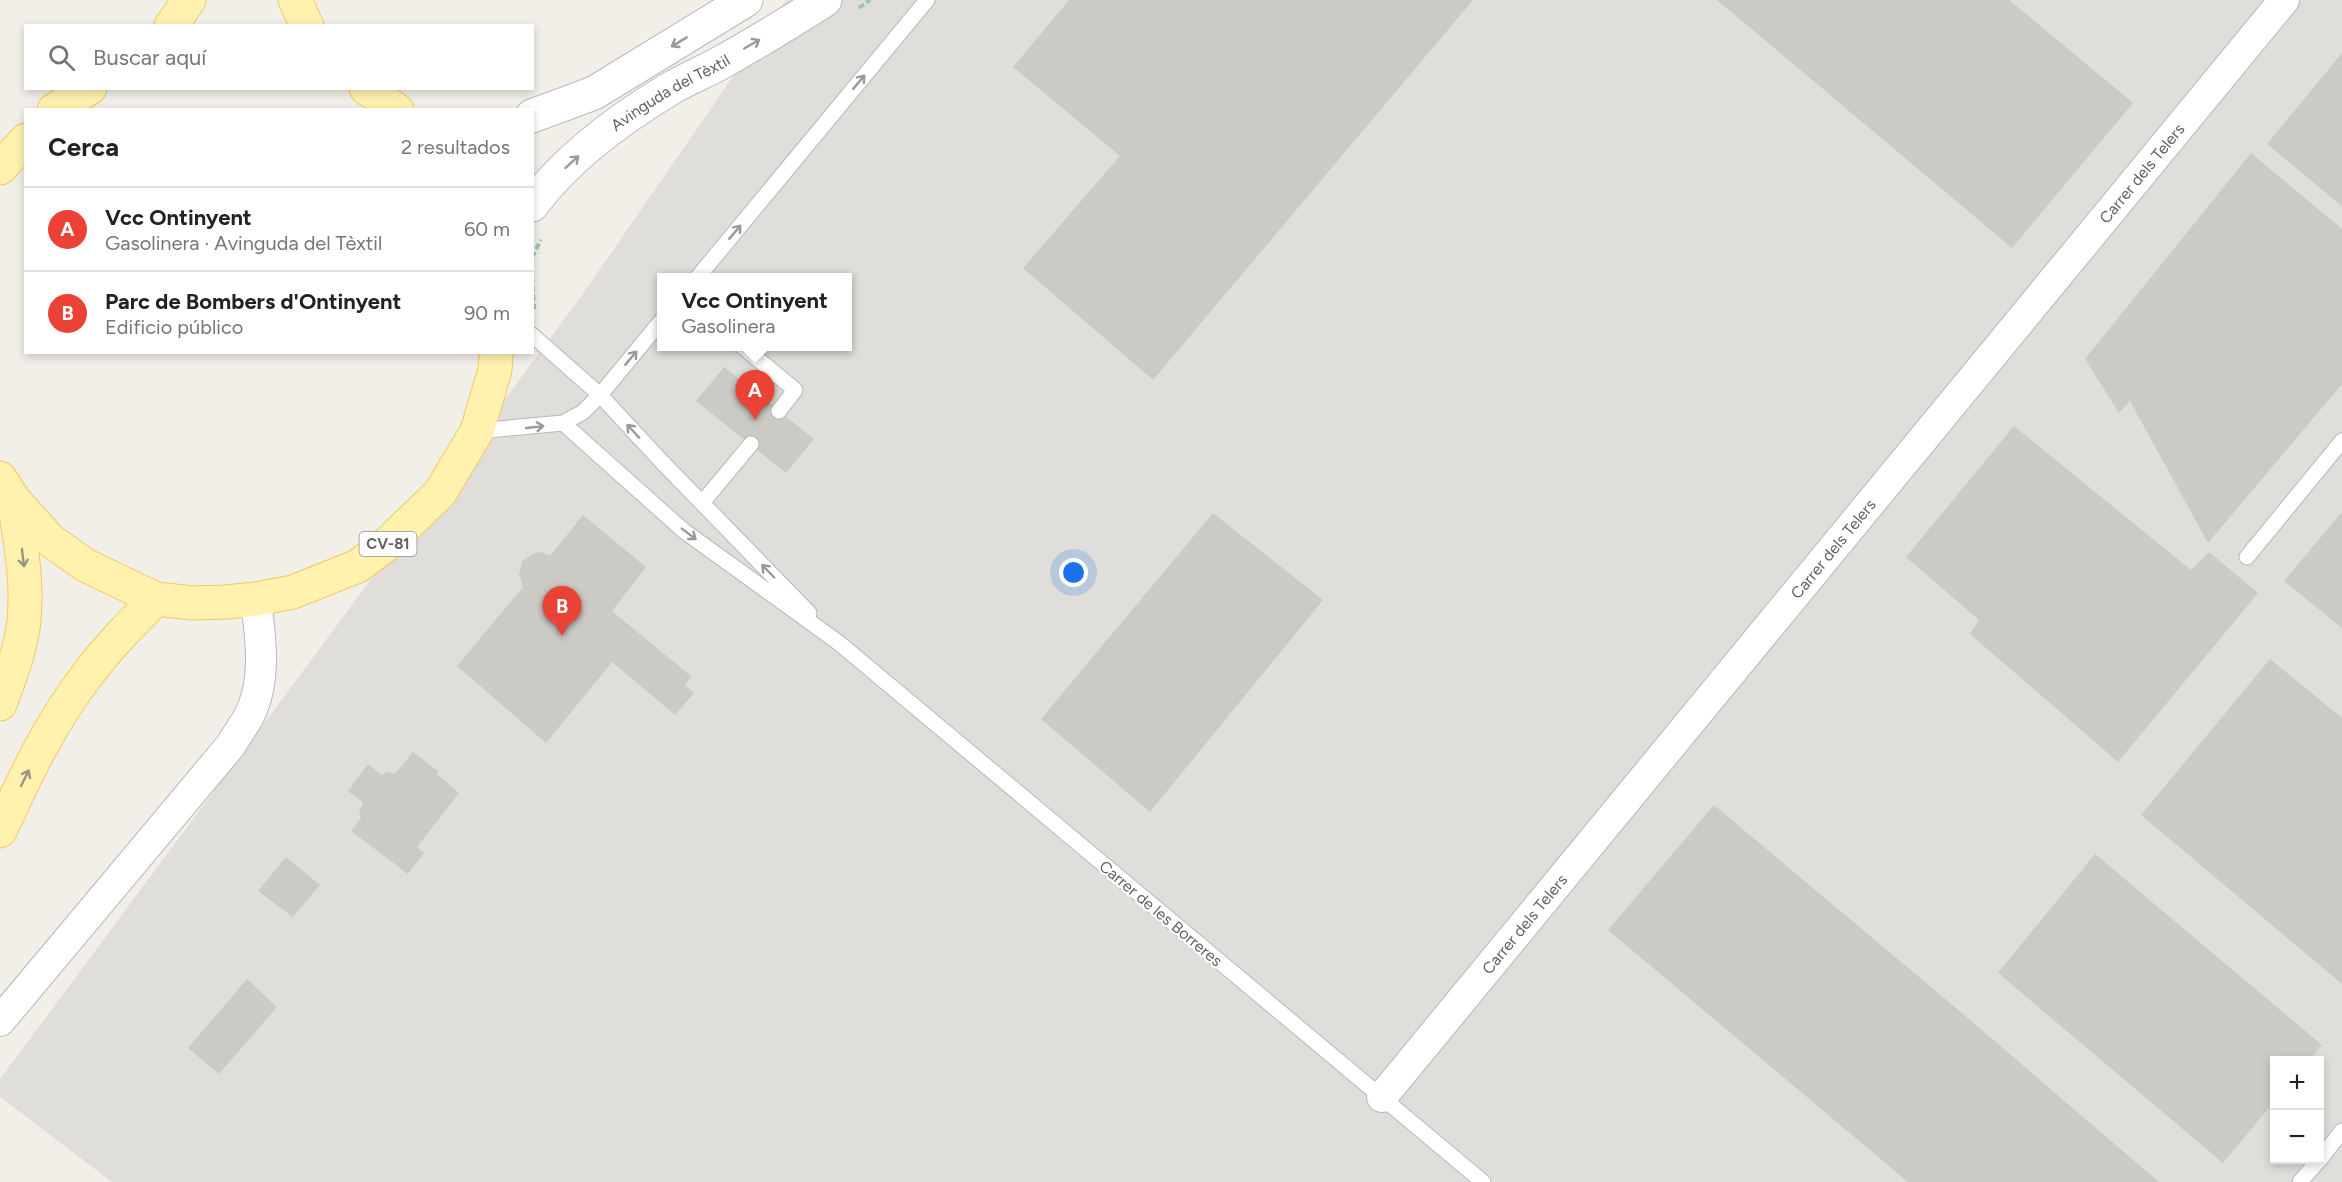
<!DOCTYPE html>
<html lang="es">
<head>
<meta charset="utf-8">
<style>
  :root { --surface:#fff; --page:#f6f6f6; --text:#222; --muted:#767676; --line:#e0e0e0; --accent:#ea4335 }
  body { margin:0; font-family:Figtree,sans-serif; background:var(--page); color:var(--text) }
  .controls { position:absolute; right:18px; bottom:18px; display:grid; overflow:hidden; border-radius:0px; box-shadow:0 3px 9px #0003 }
  .controls button { width:54px; height:54px; display:grid; place-items:center; padding:0; border:0; border-bottom:2px solid var(--line); background:var(--surface); color:var(--text); font:30px sans-serif }
  .you { position:absolute; left:1074px; top:573px; width:21px; height:21px; margin:-15px; border:4px solid #fff; border-radius:50%; background:#1a73e8; box-shadow:0 0 0 9px #1a73e833 }
  .badge { display:grid; place-items:center; width:39px; height:39px; border-radius:50%; background:var(--accent); color:#fff; font-size:20px; font-weight:700 }
  .pin { position:absolute; translate:-50% -50px; filter:drop-shadow(0 2px 3px #0008) }
  .pin::after { content:''; position:absolute; top:32px; width:21px; height:18px; background:inherit; clip-path:polygon(0 0,100% 0,50% 100%) }
  .popup { position:absolute; left:657px; top:273px; width:195px; height:78px; box-sizing:border-box; display:grid; place-content:center; border-radius:0px; background:var(--surface); filter:drop-shadow(0 2px 4px #0005); font-size:20px; white-space:nowrap; color:var(--muted) }
  .popup b { font-size:22px; color:var(--text) }
  .popup::after { content:''; position:absolute; left:50%; top:100%; margin-left:-12px; border:12px solid transparent; border-top-color:var(--surface) }
  .list { margin:0; padding:0; list-style:none }
  h2 { display:flex; justify-content:space-between; align-items:center; height:78px; margin:0; padding:0 24px; font-size:26px }
  h2 small { font-size:20px; font-weight:400; color:var(--muted) }
  .list li { display:grid; grid-template-columns:39px 1fr auto; gap:18px; align-items:center; box-sizing:border-box; height:84px; padding:0 24px; border-top:2px solid var(--line) }
  .list b { display:block; font-size:22px; white-space:nowrap }
  .list p { margin:0; font-size:20px; white-space:nowrap; color:var(--muted) }
  .list em { font-size:20px; font-style:normal; color:var(--muted) }
  .icon { flex:none; width:33px; height:33px; fill:none; stroke:currentColor; stroke-width:2; stroke-linecap:round; stroke-linejoin:round }
  .map { position:relative; flex:none; width:2342px; height:1182px; overflow:hidden }
  .search { position:absolute; background:var(--surface); box-shadow:0 3px 9px #0003; left:24px; top:24px; width:510px; height:66px; display:flex; align-items:center; gap:15px; box-sizing:border-box; padding:0 21px; border-radius:0px; color:var(--muted); font-size:22px }
  .panel { position:absolute; background:var(--surface); box-shadow:0 3px 9px #0003; left:24px; top:108px; width:510px; height:246px; border-radius:0px }
  .map>svg:first-child { display:block }
</style>
</head>
<body>
<div class="map">
<svg width="2342" height="1182" viewBox="0 0 2342 1182">
  <rect width="100%" height="100%" fill="#f1efe8"/>
  <path fill="#e0deda" fill-rule="evenodd" d="M786 0H2342V1182H112L0 1097V1079L580 298ZM662 278H848V346H662ZM2274 1060H2320V1160H2274Z"/>
  <path fill="#cccac5" d="M1069 0H1473L1153 380 1023 268 1120 156 1013 67Z
    M1717 0H2009L2133 103 2012 248Z
    M2342 53V206L2267 144Z
    M2251 153 2342 229V384L2208 543 2130 401 2119 413 2085 359Z
    M724 367 814 439 786 473 696 401Z
    M2014 426 2191 570 2209 552 2258 593 2118 762 1970 634 1979 620 1906 557Z
    M2342 512V628L2284 581Z
    M1213 513 1323 600 1150 812 1041 719Z
    M583 515 646 567 612 611 692 677 685 685 694 693 675 715 612 662 546 743 457 666 523 587 519 575 522 561 534 553 541 552 550 556Z
    M2270 659 2342 718V984L2141 815Z
    M413 752 439 772 437 774 459 793 417 847 424 853 408 874 351 831 361 818 359 813 363 802 348 791 368 764 382 775 387 772 395 774Z
    M1714 805 1956 1008 2159 1182H1908L1608 930Z
    M2095 854 2322 1045 2309 1060H2274V1102L2223 1163 1998 973Z
    M286 857 320 885 293 917 258 891Z
    M247 979 277 1007 219 1074 188 1048Z"/>
  <g fill="none" stroke-linecap="round" stroke-linejoin="round">
    <g stroke="#b5b8bc" stroke-width="17">
      <path id="lane" d="M697 278 927 0
        M532 335 600 395 663 463 809 613
        M742 346 795 390 779 411
        M563 423 583 412 600 395 662 320
        M477 431 563 423 684 531 839 643 1483 1182
        M702 503 751 444
        M2247 557 2342 441
        M2320 1159 2342 1131
        M2300 1182 2319 1160"/>
    </g>
    <g stroke="#b5b8bc" stroke-width="32">
      <g id="street">
        <path d="M0 1021 231 745C237 734 246 723 251 712 267 676 260 637 256 599"/>
        <path id="s1" d="M1382 1097 2284 0"/>
      </g>
    </g>
    <g stroke="#b6babf" stroke-width="35">
      <g id="secondary">
        <path d="M532 116 594 93 746 0"/>
        <path id="s2" d="M532 205C568 156 621 118 673 87 689 78 706 71 722 62 757 42 791 22 825 0"/>
      </g>
    </g>
    <g stroke="#f2c960" stroke-width="35">
      <path id="primary" d="M295 0 307 26
        M171 26 189 0
        M366 88 397 110
        M54 110 90 88
        M0 168 26 140
        M0 478 14 500 51 541 85 565 156 599 193 603 226 602 256 599 293 592 358 566 388 543 440 493 477 431 495 370 496 352
        M0 704C10 678 21 649 24 620 28 580 20 540 14 500
        M0 831C25 777 51 721 88 674 108 647 132 623 156 599"/>
    </g>
    <path stroke="#9cc7a9" stroke-width="4" stroke-dasharray="6 3" stroke-linecap="butt" d="M859 8 870 0
      M532 257 541 240
      M532 277 534 309"/>
    <use href="#lane" stroke="#fff" stroke-width="15"/>
    <use href="#street" stroke="#fff" stroke-width="30"/>
    <use href="#secondary" stroke="#fff" stroke-width="33"/>
    <use href="#primary" stroke="#fff2af" stroke-width="33"/>
  </g>
  <defs><path id="oneway-shaft" d="M-6 0H5M1.5-3L5.5 0L1.5 3" fill="none" stroke-width="1.6" stroke-linecap="round" stroke-linejoin="round" transform="scale(1.5)"/></defs>
  <g stroke="#979a9d">
    <use href="#oneway-shaft" transform="translate(679 42) rotate(149)"/>
    <use href="#oneway-shaft" transform="translate(752 44) rotate(-30)"/>
    <use href="#oneway-shaft" transform="translate(859 82) rotate(-50)"/>
    <use href="#oneway-shaft" transform="translate(572 162) rotate(-42)"/>
    <use href="#oneway-shaft" transform="translate(735 232) rotate(-50)"/>
    <use href="#oneway-shaft" transform="translate(631 358) rotate(-50)"/>
    <use href="#oneway-shaft" transform="translate(535 427) rotate(-6)"/>
    <use href="#oneway-shaft" transform="translate(633 431) rotate(-133)"/>
    <use href="#oneway-shaft" transform="translate(689 534) rotate(37)"/>
    <use href="#oneway-shaft" transform="translate(768 571) rotate(-134)"/>
  </g>
  <g stroke="#979581">
    <use href="#oneway-shaft" transform="translate(23 558) rotate(83)"/>
    <use href="#oneway-shaft" transform="translate(25 778) rotate(-64)"/>
  </g>
  <g text-anchor="middle" stroke-width="4.5" stroke-linejoin="round" paint-order="stroke">
    <rect fill="#fff" stroke="#8f9295" stroke-width="1.5" x="359.5" y="532" width="57" height="24" rx="4.5"/>
    <g font-size="15" font-weight="bold" fill="#5f6368">
      <text x="388" y="549">CV-81</text>
    </g>
    <g font-size="16" fill="#5f6368" stroke="#fff">
      <text dy="6" stroke="none"><textPath href="#s2" startOffset="180">Avinguda del Tèxtil</textPath></text>
      <text dy="6" stroke="none"><textPath href="#s1" startOffset="1196">Carrer dels Telers</textPath></text>
      <text dy="6" stroke="none"><textPath href="#s1" startOffset="710">Carrer dels Telers</textPath></text>
      <text transform="translate(1161 913) rotate(40)" y="6">Carrer de les Borreres</text>
      <text dy="6" stroke="none"><textPath href="#s1" startOffset="224">Carrer dels Telers</textPath></text>
    </g>
  </g>
</svg>
<div class="controls">
<button>+</button>
<button>−</button>
</div>
<div class="you"></div>
<div class="pin badge" style="left:755px;top:420px">A</div>
<div class="popup"><b>Vcc Ontinyent</b>Gasolinera</div>
<div class="pin badge" style="left:562px;top:636px">B</div>
<div class="search"><svg class="icon" aria-label="search" viewBox="0 0 24 24"><circle cx="10" cy="10" r="6"/><path d="M15 15l6 6"/></svg>Buscar aquí</div>
<section class="panel">
<h2>Cerca<small>2 resultados</small></h2>
<ul class="list">
<li><span class="badge">A</span><div><b>Vcc Ontinyent</b><p>Gasolinera · Avinguda del Tèxtil</p></div><em>60 m</em></li>
<li><span class="badge">B</span><div><b>Parc de Bombers d'Ontinyent</b><p>Edificio público</p></div><em>90 m</em></li>
</ul>
</section>
</div>
</body>
</html>
